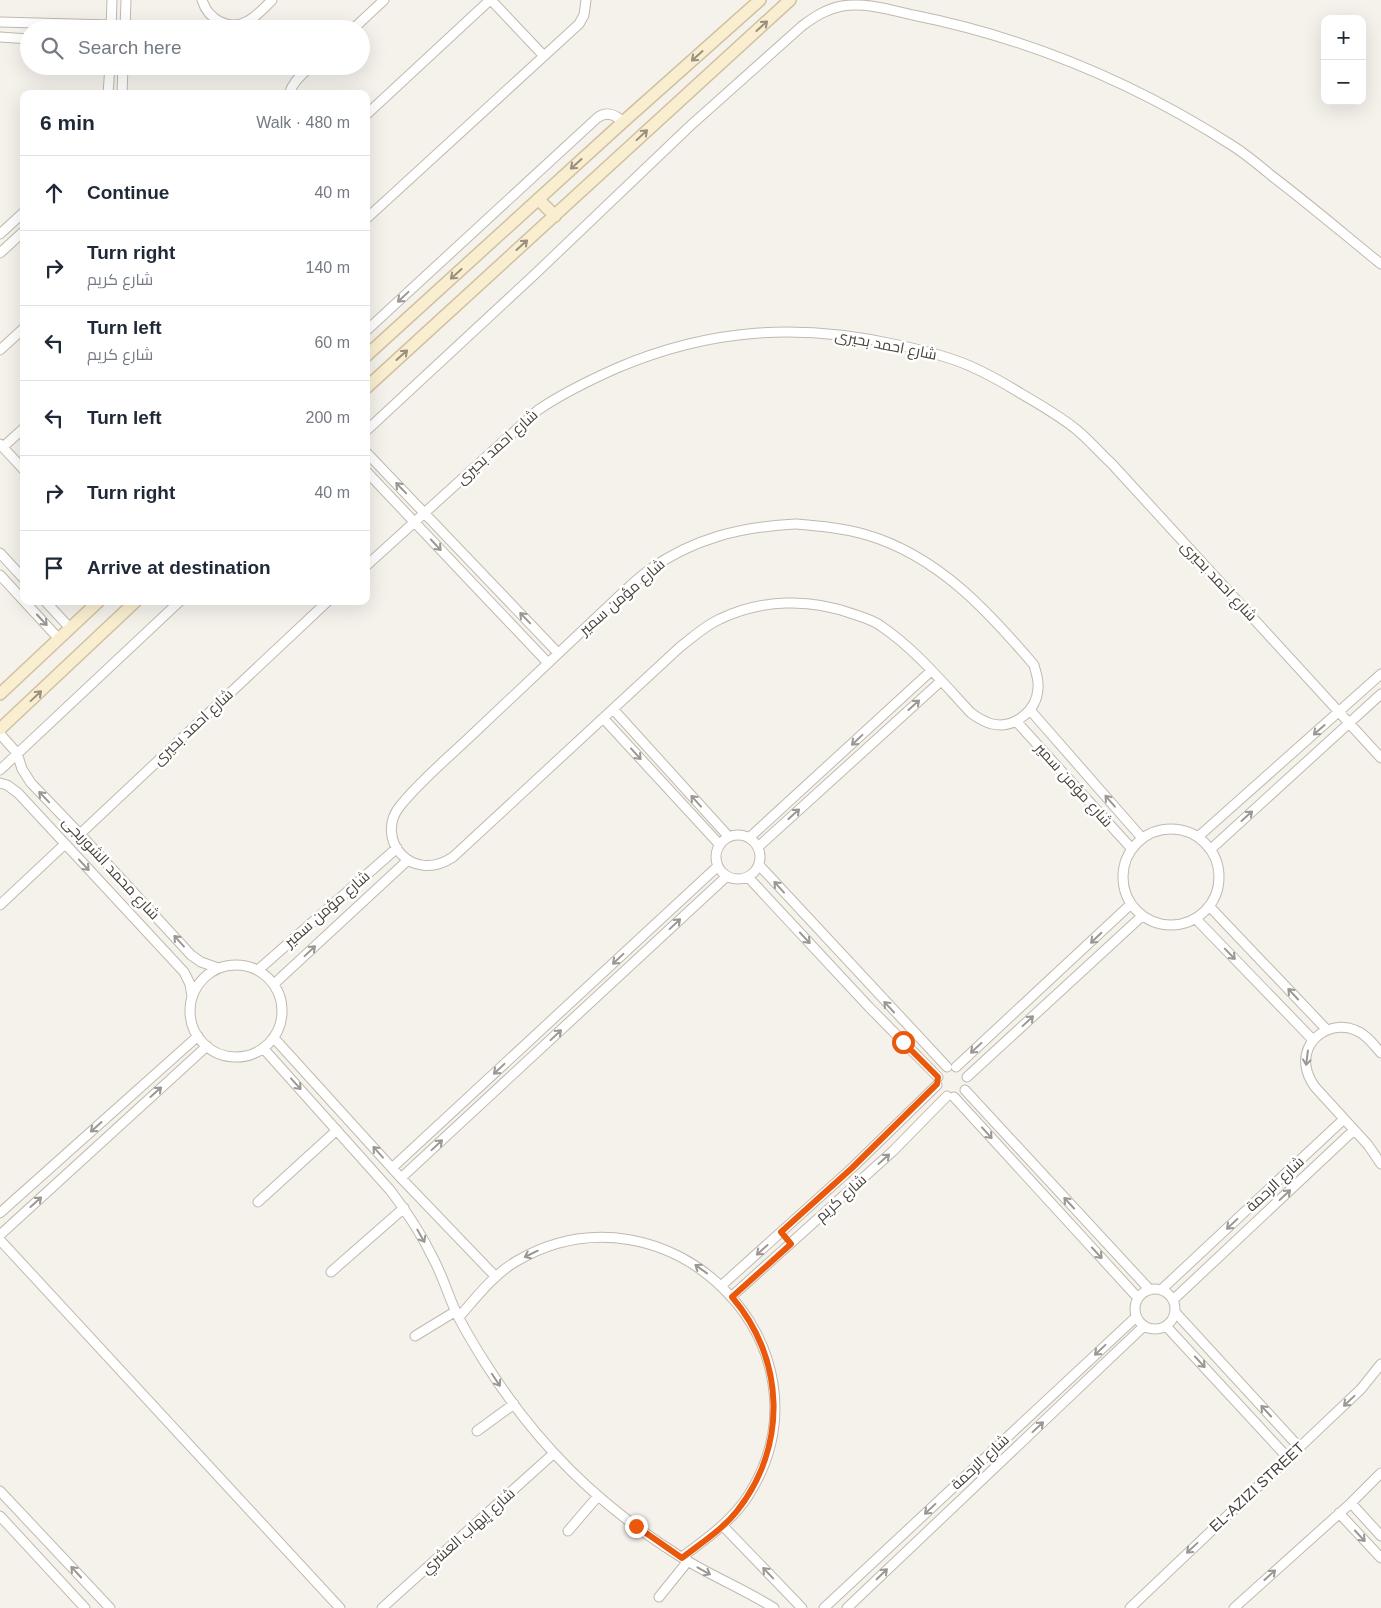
<!DOCTYPE html>
<html lang="en">
<head>
<meta charset="utf-8">
<style>
  :root { --surface:#fff; --page:#f2f2f3; --text:#1f2937; --muted:#747a83; --line:#e0e1e3 }
  body { margin:0; font-family:Helvetica,Cairo,sans-serif; background:var(--page); color:var(--text) }
  .controls { position:absolute; right:15px; top:15px; display:grid; overflow:hidden; border-radius:10px; box-shadow:0 5px 20px #0002 }
  .controls button { width:45px; height:45px; display:grid; place-items:center; padding:0; border:0; border-bottom:1px solid var(--line); background:var(--surface); color:var(--text); font:25px sans-serif }
  .stop { position:absolute; width:15px; height:15px; margin:-11px; border:4px solid #ea580c; border-radius:50%; background:#fff }
  .stop.end { background:#ea580c; border-color:#fff; box-shadow:0 1px 5px #0008 }
  .list { margin:0; padding:0; list-style:none }
  h2 { display:flex; justify-content:space-between; align-items:center; height:65px; margin:0; padding:0 20px; font-size:21px }
  h2 small { font-size:16px; font-weight:400; color:var(--muted) }
  .list li { display:grid; grid-template-columns:32px 1fr auto; gap:15px; align-items:center; box-sizing:border-box; height:75px; padding:0 20px; border-top:1px solid var(--line) }
  .list b { display:block; font-size:19px; white-space:nowrap }
  .list p { margin:0; font-size:16px; white-space:nowrap; color:var(--muted) }
  .list em { font-size:16px; font-style:normal; color:var(--muted) }
  .icon { flex:none; width:28px; height:28px; fill:none; stroke:currentColor; stroke-width:2; stroke-linecap:round; stroke-linejoin:round }
  .map { position:relative; flex:none; width:1381px; height:1608px; overflow:hidden }
  .search { position:absolute; background:var(--surface); box-shadow:0 5px 20px #0002; left:20px; top:20px; width:350px; height:55px; display:flex; align-items:center; gap:12px; box-sizing:border-box; padding:0 18px; border-radius:28px; color:var(--muted); font-size:19px }
  .panel { position:absolute; background:var(--surface); box-shadow:0 5px 20px #0002; left:20px; top:90px; width:350px; height:515px; border-radius:10px }
  .map>svg:first-child { display:block }
</style>
</head>
<body>
<div class="map">
<svg width="1381" height="1608" viewBox="0 0 1381 1608">
  <rect width="100%" height="100%" fill="#f5f2ec"/>
  <g fill="none" stroke-linecap="round" stroke-linejoin="round">
    <g stroke="#c0b9af" stroke-width="11">
      <path id="street" d="M202 0C208 19 229 32 248 21 257 16 265 7 272 0
        M491 0 544 56
        M0 22 111 25
        M111 29 112 0
        M125 29 126 0
        M353 29 384 0
        M0 37 29 39
        M108 94 110 66
        M122 94 123 66
        M289 94C293 81 302 75 311 66
        M366 115 490 0
        M366 219 579 24 584 15 586 0
        M0 234 24 212
        M0 253 24 231
        M366 331 597 118C606 111 615 114 623 122
        M0 350 24 328
        M366 431 533 276 690 126 802 26C814 17 826 9 842 6 865 2 891 10 913 15 1028 38 1135 83 1233 146 1247 155 1260 166 1272 176 1309 204 1345 235 1381 264
        M0 444 24 470
        M3 447 24 428
        M366 452 558 653
        M366 471 548 663
        M795 524C819 526 844 528 867 535 938 556 988 611 1034 665 1036 673 1039 680 1038 688 1037 711 1014 729 992 724 984 722 978 718 971 713 943 683 915 649 881 626 873 620 862 617 853 614 810 598 762 599 720 619 706 625 693 637 680 647L453 857C411 885 374 838 400 806 421 780 449 757 473 734 521 689 569 643 617 598 627 589 638 578 649 570 694 538 741 527 795 524Z
        M0 553 24 579
        M366 566 538 410C563 393 590 380 617 368 711 328 799 323 898 345 922 350 947 356 970 366 988 374 1004 383 1020 393 1039 404 1060 416 1077 430 1089 440 1100 453 1112 464L1381 758
        M0 575 24 601
        M24 601 59 639
        M45 601 70 628
        M613 709 729 837
        M1030 710 1142 838
        M603 718 720 845
        M1016 721 1132 849
        M0 734 17 753 22 769 31 783 80 834 191 955 201 962 218 968
        M0 770 180 601
        M0 783 7 785 18 793 184 972 190 984 192 997
        M1123 877a48 48 0 1 1 96 0a48 48 0 1 1-96 0Z
        M80 834 328 601
        M716 857a22 22 0 1 1 44 0a22 22 0 1 1-44 0Z
        M1199 836 1381 674
        M749 838 931 671
        M758 847 941 681
        M1211 849 1381 694
        M759 865 947 1067
        M748 877 869 1007 938 1077
        M0 905 65 844
        M1210 907 1327 1030
        M1196 919 1313 1040
        M190 1011a46 46 0 1 1 92 0a46 46 0 1 1-92 0Z
        M258 970 397 848
        M274 984 408 860
        M274 1038 401 1178 495 1276
        M263 1048 390 1190C407 1212 422 1235 434 1260 443 1277 448 1295 456 1312 464 1329 474 1345 484 1361 536 1444 598 1505 681 1557 711 1576 744 1589 774 1608
        M1381 1053C1373 1044 1366 1034 1355 1030 1331 1020 1302 1039 1306 1066 1307 1074 1310 1080 1315 1087L1368 1145 1381 1164
        M956 1067 1131 904
        M967 1077 1142 916
        M965 1090 1150 1290
        M954 1097 1138 1298
        M392 1168 718 866
        M401 1178 727 876
        M258 1202 337 1130
        M0 1213 198 1036
        M0 1235 207 1046
        M0 1240 340 1608
        M331 1272 404 1208
        M721 1286 852 1168 937 1085
        M1135 1309a20 20 0 1 1 40 0a20 20 0 1 1-40 0Z
        M1161 1290 1344 1119
        M731 1297 893 1151 947 1096
        M1173 1300 1354 1130
        M1175 1312 1299 1447
        M459 1317C476 1298 492 1276 515 1262 667 1172 843 1347 748 1496 731 1522 706 1539 682 1557
        M1166 1326 1288 1458
        M415 1336 456 1311
        M477 1431 514 1404
        M0 1491 110 1608
        M1351 1503 1381 1536
        M1339 1513 1381 1558
        M0 1516 85 1608
        M723 1526 802 1608
        M568 1531 598 1496
        M659 1597 688 1561
        M382 1608 553 1454
        M824 1608 1136 1317
        M847 1608 1144 1326
        M1130 1608 1361 1389 1381 1364
        M1234 1608 1351 1503 1381 1473"/>
    </g>
    <g stroke="#d0c1a0" stroke-width="14">
      <path id="secondary" d="M538 199 555 216
        M366 356 623 122 760 0
        M366 388 790 0
        M0 694 99 601
        M0 729 136 601"/>
    </g>
    <use href="#street" stroke="#fff" stroke-width="9"/>
    <use href="#secondary" stroke="#faeed1" stroke-width="11"/>
  </g>
  <defs><path id="oneway-shaft" d="M-6 0H5M1.5-3L5.5 0L1.5 3" fill="none" stroke-width="1.6" stroke-linecap="round" stroke-linejoin="round" transform="scale(1.25)"/></defs>
  <g stroke="#998f7e">
    <use href="#oneway-shaft" transform="translate(762 26) rotate(-42)"/>
    <use href="#oneway-shaft" transform="translate(697 56) rotate(138)"/>
    <use href="#oneway-shaft" transform="translate(642 135) rotate(-43)"/>
    <use href="#oneway-shaft" transform="translate(576 164) rotate(138)"/>
    <use href="#oneway-shaft" transform="translate(522 245) rotate(-42)"/>
    <use href="#oneway-shaft" transform="translate(456 274) rotate(138)"/>
    <use href="#oneway-shaft" transform="translate(402 355) rotate(-42)"/>
    <use href="#oneway-shaft" transform="translate(36 696) rotate(-43)"/>
  </g>
  <g stroke="#9b9793">
    <use href="#oneway-shaft" transform="translate(403 297) rotate(137)"/>
    <use href="#oneway-shaft" transform="translate(401 488) rotate(-134)"/>
    <use href="#oneway-shaft" transform="translate(436 545) rotate(47)"/>
    <use href="#oneway-shaft" transform="translate(525 618) rotate(-134)"/>
    <use href="#oneway-shaft" transform="translate(42 620) rotate(47)"/>
    <use href="#oneway-shaft" transform="translate(914 705) rotate(-42)"/>
    <use href="#oneway-shaft" transform="translate(1319 730) rotate(139)"/>
    <use href="#oneway-shaft" transform="translate(857 740) rotate(137)"/>
    <use href="#oneway-shaft" transform="translate(636 754) rotate(48)"/>
    <use href="#oneway-shaft" transform="translate(44 797) rotate(-134)"/>
    <use href="#oneway-shaft" transform="translate(696 801) rotate(-132)"/>
    <use href="#oneway-shaft" transform="translate(1110 801) rotate(-131)"/>
    <use href="#oneway-shaft" transform="translate(794 814) rotate(-42)"/>
    <use href="#oneway-shaft" transform="translate(1247 816) rotate(-42)"/>
    <use href="#oneway-shaft" transform="translate(84 865) rotate(47)"/>
    <use href="#oneway-shaft" transform="translate(779 887) rotate(-132)"/>
    <use href="#oneway-shaft" transform="translate(675 924) rotate(-43)"/>
    <use href="#oneway-shaft" transform="translate(805 938) rotate(47)"/>
    <use href="#oneway-shaft" transform="translate(1096 938) rotate(136)"/>
    <use href="#oneway-shaft" transform="translate(179 941) rotate(-132)"/>
    <use href="#oneway-shaft" transform="translate(310 951) rotate(-43)"/>
    <use href="#oneway-shaft" transform="translate(1230 954) rotate(46)"/>
    <use href="#oneway-shaft" transform="translate(618 959) rotate(137)"/>
    <use href="#oneway-shaft" transform="translate(1293 994) rotate(-133)"/>
    <use href="#oneway-shaft" transform="translate(889 1007) rotate(-133)"/>
    <use href="#oneway-shaft" transform="translate(1028 1021) rotate(-43)"/>
    <use href="#oneway-shaft" transform="translate(556 1035) rotate(-43)"/>
    <use href="#oneway-shaft" transform="translate(976 1048) rotate(137)"/>
    <use href="#oneway-shaft" transform="translate(1307 1058) rotate(97)"/>
    <use href="#oneway-shaft" transform="translate(499 1069) rotate(137)"/>
    <use href="#oneway-shaft" transform="translate(296 1084) rotate(48)"/>
    <use href="#oneway-shaft" transform="translate(156 1092) rotate(-42)"/>
    <use href="#oneway-shaft" transform="translate(96 1127) rotate(138)"/>
    <use href="#oneway-shaft" transform="translate(987 1133) rotate(48)"/>
    <use href="#oneway-shaft" transform="translate(437 1145) rotate(-43)"/>
    <use href="#oneway-shaft" transform="translate(378 1152) rotate(-132)"/>
    <use href="#oneway-shaft" transform="translate(884 1159) rotate(-42)"/>
    <use href="#oneway-shaft" transform="translate(1285 1195) rotate(-43)"/>
    <use href="#oneway-shaft" transform="translate(36 1202) rotate(-42)"/>
    <use href="#oneway-shaft" transform="translate(1069 1203) rotate(-133)"/>
    <use href="#oneway-shaft" transform="translate(1232 1224) rotate(137)"/>
    <use href="#oneway-shaft" transform="translate(421 1236) rotate(60)"/>
    <use href="#oneway-shaft" transform="translate(762 1250) rotate(138)"/>
    <use href="#oneway-shaft" transform="translate(1097 1253) rotate(47)"/>
    <use href="#oneway-shaft" transform="translate(531 1254) rotate(154)"/>
    <use href="#oneway-shaft" transform="translate(701 1269) rotate(-144)"/>
    <use href="#oneway-shaft" transform="translate(1100 1350) rotate(137)"/>
    <use href="#oneway-shaft" transform="translate(1200 1362) rotate(47)"/>
    <use href="#oneway-shaft" transform="translate(496 1380) rotate(56)"/>
    <use href="#oneway-shaft" transform="translate(1349 1401) rotate(137)"/>
    <use href="#oneway-shaft" transform="translate(1266 1411) rotate(-133)"/>
    <use href="#oneway-shaft" transform="translate(1038 1427) rotate(-43)"/>
    <use href="#oneway-shaft" transform="translate(930 1509) rotate(137)"/>
    <use href="#oneway-shaft" transform="translate(1360 1536) rotate(47)"/>
    <use href="#oneway-shaft" transform="translate(1192 1548) rotate(137)"/>
    <use href="#oneway-shaft" transform="translate(704 1571) rotate(29)"/>
    <use href="#oneway-shaft" transform="translate(76 1572) rotate(-133)"/>
    <use href="#oneway-shaft" transform="translate(768 1573) rotate(-134)"/>
    <use href="#oneway-shaft" transform="translate(882 1574) rotate(-44)"/>
    <use href="#oneway-shaft" transform="translate(1270 1575) rotate(-42)"/>
  </g>
  <g fill="none" stroke-linecap="round" stroke-linejoin="round">
    <path stroke="#ea580c" stroke-width="6" d="M636 1526 682 1558C701 1543 722 1530 737 1511 788 1446 785 1359 732 1297L791 1244 781 1232 852 1168 937 1084 938 1077 903 1042"/>
  </g>
  <g text-anchor="middle" stroke-width="5" stroke-linejoin="round" paint-order="stroke">
    <g font-size="15" fill="#49423a" stroke="#fff">
      <text transform="translate(886 345) rotate(11)" y="5">شارع احمد بحيرى</text>
      <text transform="translate(497 447) rotate(-42)" y="5">شارع احمد بحيرى</text>
      <text transform="translate(1219 581) rotate(47)" y="5">شارع احمد بحيرى</text>
      <text transform="translate(622 597) rotate(-41)" y="5">شارع مؤمن سمير</text>
      <text transform="translate(193 727) rotate(-43)" y="5">شارع احمد بحيرى</text>
      <text transform="translate(1074 785) rotate(48)" y="5">شارع مؤمن سمير</text>
      <text transform="translate(111 868) rotate(47)" y="5">شارع محمد الشوربجى</text>
      <text transform="translate(327 909) rotate(-41)" y="5">شارع مؤمن سمير</text>
      <text transform="translate(1275 1184) rotate(-43)" y="5">شارع الرحمة</text>
      <text transform="translate(841 1198) rotate(-42)" y="5">شارع كريم</text>
      <text transform="translate(980 1462) rotate(-43)" y="5">شارع الرحمة</text>
      <text transform="translate(1257 1487) rotate(-43)" y="5">EL-AZIZI STREET</text>
      <text transform="translate(468 1531) rotate(-42)" y="5">شارع إيهاب العشري</text>
    </g>
  </g>
</svg>
<div class="controls">
<button>+</button>
<button>−</button>
</div>
<div class="stop" style="left:903px;top:1042px"></div>
<div class="stop end" style="left:636px;top:1526px"></div>
<div class="search"><svg class="icon" aria-label="search" viewBox="0 0 24 24"><circle cx="10" cy="10" r="6"/><path d="M15 15l6 6"/></svg>Search here</div>
<section class="panel">
<h2>6 min<small>Walk · 480 m</small></h2>
<ul class="list">
<li><svg class="icon" aria-label="ahead" viewBox="0 0 24 24"><path d="M12 20V5M6 11l6-6 6 6"/></svg><div><b>Continue</b></div><em>40 m</em></li>
<li><svg class="icon" aria-label="right" viewBox="0 0 24 24"><path d="M7 20v-9h11M14 6l5 5-5 5"/></svg><div><b>Turn right</b><p>شارع كريم</p></div><em>140 m</em></li>
<li><svg class="icon" aria-label="left" viewBox="0 0 24 24"><path d="M17 20v-9H6M10 6l-5 5 5 5"/></svg><div><b>Turn left</b><p>شارع كريم</p></div><em>60 m</em></li>
<li><svg class="icon" aria-label="left" viewBox="0 0 24 24"><path d="M17 20v-9H6M10 6l-5 5 5 5"/></svg><div><b>Turn left</b></div><em>200 m</em></li>
<li><svg class="icon" aria-label="right" viewBox="0 0 24 24"><path d="M7 20v-9h11M14 6l5 5-5 5"/></svg><div><b>Turn right</b></div><em>40 m</em></li>
<li><svg class="icon" aria-label="arrive" viewBox="0 0 24 24"><path d="M6 21V4h12l-3 4 3 4H6"/></svg><div><b>Arrive at destination</b></div></li>
</ul>
</section>
</div>
</body>
</html>
